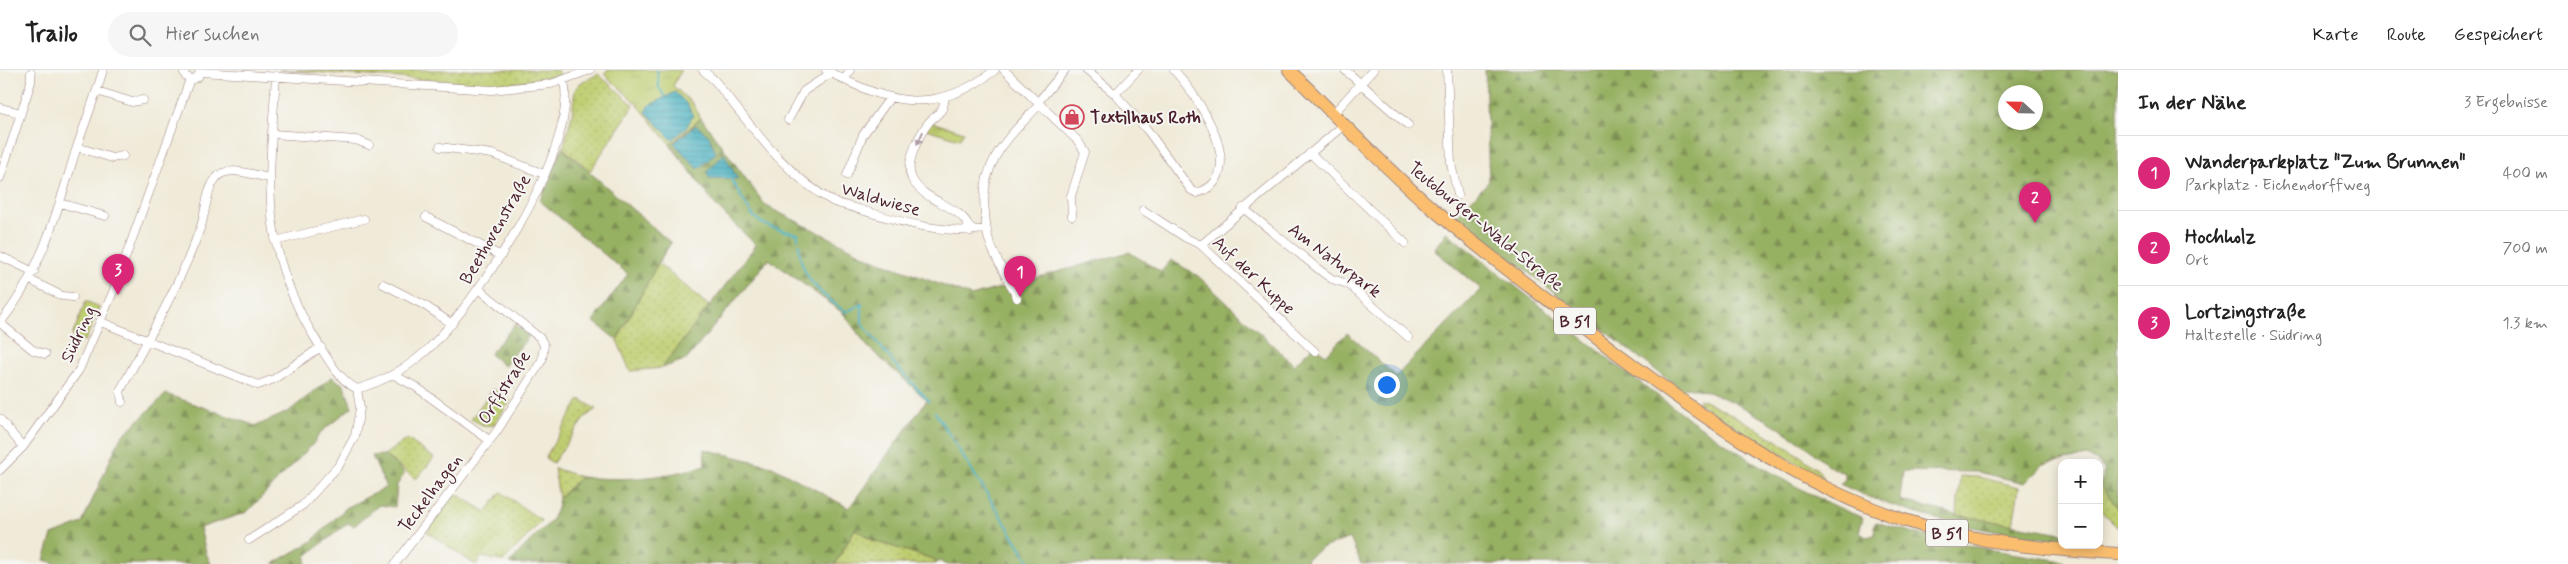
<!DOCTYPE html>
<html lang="de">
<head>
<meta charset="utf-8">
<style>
  :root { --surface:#fff; --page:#f6f6f6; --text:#222; --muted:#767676; --line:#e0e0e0; --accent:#db2777 }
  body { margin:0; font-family:Mynerve,sans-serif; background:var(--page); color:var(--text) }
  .controls { position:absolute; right:15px; bottom:15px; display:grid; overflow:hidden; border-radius:10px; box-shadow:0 2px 12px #0003 }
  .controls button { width:45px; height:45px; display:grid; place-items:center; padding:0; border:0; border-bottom:1px solid var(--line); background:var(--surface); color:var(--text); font:25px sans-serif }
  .compass { position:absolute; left:1998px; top:15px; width:45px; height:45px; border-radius:50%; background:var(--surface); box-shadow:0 2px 12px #0003; rotate:292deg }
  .you { position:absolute; left:1386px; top:314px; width:18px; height:18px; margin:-12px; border:4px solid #fff; border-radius:50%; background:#1a73e8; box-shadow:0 0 0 8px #1a73e833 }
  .badge { display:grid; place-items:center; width:32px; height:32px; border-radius:50%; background:var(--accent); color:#fff; font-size:16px; font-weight:700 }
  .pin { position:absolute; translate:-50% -41px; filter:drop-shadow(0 1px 2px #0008) }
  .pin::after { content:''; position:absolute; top:26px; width:18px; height:15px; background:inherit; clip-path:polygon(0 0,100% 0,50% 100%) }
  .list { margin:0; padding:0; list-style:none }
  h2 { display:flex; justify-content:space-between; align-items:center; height:65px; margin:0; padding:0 20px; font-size:21px }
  h2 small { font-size:16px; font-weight:400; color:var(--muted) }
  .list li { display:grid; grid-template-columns:32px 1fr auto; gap:15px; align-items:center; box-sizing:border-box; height:75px; padding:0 20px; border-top:1px solid var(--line) }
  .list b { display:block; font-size:19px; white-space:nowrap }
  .list p { margin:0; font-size:16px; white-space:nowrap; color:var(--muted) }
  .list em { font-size:16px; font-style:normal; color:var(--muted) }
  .icon { flex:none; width:28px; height:28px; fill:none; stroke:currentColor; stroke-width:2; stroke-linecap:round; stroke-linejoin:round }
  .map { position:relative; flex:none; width:2118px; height:494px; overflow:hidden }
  header { display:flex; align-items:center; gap:30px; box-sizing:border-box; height:70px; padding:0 25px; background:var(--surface); border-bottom:1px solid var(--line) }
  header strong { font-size:24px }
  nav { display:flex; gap:28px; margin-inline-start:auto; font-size:18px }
  .search { width:350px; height:45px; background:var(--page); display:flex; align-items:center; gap:12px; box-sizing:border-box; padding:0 18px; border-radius:28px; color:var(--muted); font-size:19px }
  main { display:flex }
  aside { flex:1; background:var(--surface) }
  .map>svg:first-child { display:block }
</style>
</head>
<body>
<header>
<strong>Trailo</strong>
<div class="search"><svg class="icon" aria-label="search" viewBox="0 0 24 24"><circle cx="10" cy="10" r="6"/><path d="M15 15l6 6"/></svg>Hier suchen</div>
<nav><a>Karte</a><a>Route</a><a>Gespeichert</a></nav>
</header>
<main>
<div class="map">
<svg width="2118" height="494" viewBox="0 0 2118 494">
  <defs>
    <pattern id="grass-dots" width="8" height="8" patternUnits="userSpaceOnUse" patternTransform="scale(1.25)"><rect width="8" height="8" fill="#bfce71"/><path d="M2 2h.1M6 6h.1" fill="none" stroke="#a6b062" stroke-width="1.8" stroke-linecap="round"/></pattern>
    <pattern id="forest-firs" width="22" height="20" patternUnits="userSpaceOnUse" patternTransform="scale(1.25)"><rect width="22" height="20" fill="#97b163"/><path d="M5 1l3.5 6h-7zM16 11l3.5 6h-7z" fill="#7d8f52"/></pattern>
    <pattern id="park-tufts" width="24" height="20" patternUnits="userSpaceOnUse" patternTransform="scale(1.25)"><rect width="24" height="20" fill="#bfce71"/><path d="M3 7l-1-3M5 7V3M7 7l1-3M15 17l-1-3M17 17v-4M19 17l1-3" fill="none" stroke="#a6b062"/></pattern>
    <pattern id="water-rules" width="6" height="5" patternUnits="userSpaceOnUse" patternTransform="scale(1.25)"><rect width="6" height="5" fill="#42afbf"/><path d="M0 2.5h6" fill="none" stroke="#398e9b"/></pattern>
  </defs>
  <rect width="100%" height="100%" fill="#f6f6f2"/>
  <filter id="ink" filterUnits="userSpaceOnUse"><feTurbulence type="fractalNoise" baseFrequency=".02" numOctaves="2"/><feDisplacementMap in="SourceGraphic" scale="10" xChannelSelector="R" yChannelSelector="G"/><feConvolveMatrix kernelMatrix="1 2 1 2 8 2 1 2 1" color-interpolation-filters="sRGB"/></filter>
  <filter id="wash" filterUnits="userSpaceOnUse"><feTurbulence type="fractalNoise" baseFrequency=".0096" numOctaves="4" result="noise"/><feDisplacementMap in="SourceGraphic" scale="20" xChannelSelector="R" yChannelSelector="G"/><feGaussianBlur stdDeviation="1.12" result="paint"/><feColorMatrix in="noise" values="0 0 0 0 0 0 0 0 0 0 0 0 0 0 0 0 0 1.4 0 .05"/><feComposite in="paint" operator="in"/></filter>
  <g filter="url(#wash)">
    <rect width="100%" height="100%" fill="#f0ead8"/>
    <path fill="url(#grass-dots)" stroke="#84764e" d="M279 0H557L560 5 519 12 492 14Z
      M598 4 634 35 590 101 563 78 572 45 575 20 579 14Z
      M658 193 709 236 662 298 630 301 617 270Z
      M493 319 510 331 494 355 485 356 471 349Z
      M580 329 596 339 585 347 553 393 545 388Z
      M1699 329C1719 335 1818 391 1824 408L1762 374 1698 333Z
      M407 369 434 388 416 409 384 385Z
      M554 398 581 407 559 428Z
      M1960 406 1978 407 2019 417 2013 455 1957 445Z
      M2099 413 2118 438V458L2099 439Z
      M501 422 542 451 503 491 481 487 477 494H474L427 462 455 423 486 442Z
      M855 459 874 471 937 490 935 494H835Z"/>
    <path fill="url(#forest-firs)" stroke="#706847" fill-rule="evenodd" d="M1485 0H2118V438L2100 414 2105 400 2099 393 2087 386 2044 394 2025 413 1977 402 1903 401 1900 430 1957 445 2062 463V470C1984 462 1910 448 1840 414L1845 409V403C1827 399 1815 383 1801 372 1774 353 1718 320 1686 317L1683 321 1456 147 1489 111ZM2006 22H2036V52H2006Z
      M701 48 766 136 872 189 971 226 1129 182 1161 202 1171 190 1198 206 1294 295 1313 276 1326 285 1347 263 1396 306 1481 219 1434 180 1446 162C1495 201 1545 239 1595 278 1678 342 1764 408 1863 448L1859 462 1866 467 1875 465 1874 455 1876 452C1937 471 1999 482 2063 491L2065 494H1361L1350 468 1322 478 1306 489 1308 494H944L940 491 935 494 936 490 874 471 855 459 835 494H509L523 478 551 451 557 439 559 428 581 407C628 411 660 408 705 396L704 379 772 396 849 438 927 330 868 277 843 243 769 189 687 289 662 298 756 175 717 137 670 74ZM696 55 698 99 674 73Z
      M562 78 671 173 658 193 617 270 593 251 628 204 540 131Z
      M515 254 529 266 504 296 490 284Z
      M332 307 344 315 352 337 321 362 312 375 247 442 200 458 206 483 211 494H57L44 490 52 465 82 453 120 368 166 324 256 356 288 342Z
      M384 385 405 403 397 415 395 437 379 435 354 456 348 453 306 486V494H273L311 472 346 438 386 417 372 386Z"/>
    <path fill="url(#park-tufts)" stroke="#84764e" d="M607 0H681L673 16 692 33 701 48 670 74 637 34 604 4Z
      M931 52 964 62 959 69 926 59Z"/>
    <path fill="#bfce71" stroke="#84764e" d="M86 231 99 237 85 271 72 266Z"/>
    <path fill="url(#water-rules)" stroke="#466775" d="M675 22 688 35 693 46 686 58 672 70 646 42 648 36Z
      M696 55 709 66 716 83 698 99 674 73Z
      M724 84 738 109 709 108 707 102Z"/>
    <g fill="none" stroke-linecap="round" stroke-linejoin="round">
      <path stroke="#42afbf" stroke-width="2" d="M657 0 659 18 665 26
        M731 109C756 150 749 154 798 164V169
        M799 174C799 207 821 225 846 242L862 234V253L896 296 929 331
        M935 342 1031 494"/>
    </g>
  </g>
  <g filter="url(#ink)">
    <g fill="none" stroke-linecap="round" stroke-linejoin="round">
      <g stroke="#9d8482" stroke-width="9">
        <path id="minor" d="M183 0 186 7 193 9 198 7 200 0
          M703 0 715 11C750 54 785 106 834 132 884 146 935 166 986 159
          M826 0C888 35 936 46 995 0
          M1004 0 1078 71 1085 82 1071 126 1072 146
          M1086 0 1115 24 1148 61 1191 120 1197 123C1253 106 1196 24 1174 0
          M1345 0 1408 55
          M1447 0 1451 94 1458 125
          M200 2 492 20 551 14 590 0
          M276 6C269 110 258 177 316 270 327 288 338 309 357 319 382 312 406 299 426 281 476 234 579 81 564 11
          M845 9 850 0
          M97 21 132 32 143 30
          M1115 24 1138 0
          M945 27C944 31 944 36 942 39 939 44 933 48 929 52 919 65 904 94 912 109 925 134 963 134 971 161
          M1038 32 1065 0
          M0 38 21 43 0 108
          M21 43 31 12V3
          M1333 44 1373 0
          M788 50 804 21 831 3
          M273 64 356 70 369 75
          M77 77 112 88 123 86
          M440 77 492 84 544 104
          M1310 83 1405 173
          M847 105 863 65 889 29
          M60 133 105 146
          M1243 138 1322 202 1332 209 1348 214 1408 267
          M1143 140 1186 168 1201 175 1315 282
          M426 147 501 186
          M275 171 364 149
          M1201 175 1344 55
          M0 186 34 202
          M30 210 62 226 73 227
          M383 214 424 235 452 254
          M1017 228C1009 210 997 192 990 173 986 163 986 153 985 143 979 92 1008 68 1040 34
          M101 252 258 315 274 309 321 277
          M0 253C40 204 57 143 75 83 84 55 95 28 103 0
          M0 253 33 280 45 284
          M394 305 416 317 489 370
          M122 332 120 321C149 267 180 215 201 156 206 141 206 118 218 106 229 95 256 106 270 108
          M0 349 23 377
          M0 400 23 377 79 300 113 222 190 9
          M249 470 303 435 339 395 355 366 360 338 357 319
          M395 494 497 361 542 290 544 275 540 268 479 219"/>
      </g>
      <g stroke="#9d8482" stroke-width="14">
        <path id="primary" d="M1289 0C1335 45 1379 92 1427 134 1486 185 1549 231 1610 278 1701 346 1795 414 1904 450 1974 473 2045 479 2118 484"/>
      </g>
      <use href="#minor" stroke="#fff" stroke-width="8"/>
      <use href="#primary" stroke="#fabe6e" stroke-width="12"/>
    </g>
    <defs><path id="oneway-solid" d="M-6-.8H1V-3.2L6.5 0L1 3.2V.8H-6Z" transform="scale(1.25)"/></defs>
    <use fill="#ae9aa0" href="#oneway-solid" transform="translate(920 68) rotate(115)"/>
  </g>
  <defs>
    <g id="shop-ring" transform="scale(1.25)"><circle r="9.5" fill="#f6f6f2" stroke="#d1495b" stroke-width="1.5"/><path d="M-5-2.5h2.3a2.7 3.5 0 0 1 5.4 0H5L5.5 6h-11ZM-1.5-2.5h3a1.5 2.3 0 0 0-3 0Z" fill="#d1495b"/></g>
  </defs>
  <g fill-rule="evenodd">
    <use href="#shop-ring" x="1072" y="47"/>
  </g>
  <g text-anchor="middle" stroke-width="4" stroke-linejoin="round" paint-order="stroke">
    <g fill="#f6f6f2" stroke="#7e6067" stroke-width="1">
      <rect x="1554" y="237.5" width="42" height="27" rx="4"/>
      <rect x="1926" y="449.5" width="42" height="27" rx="4"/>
    </g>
    <g font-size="16" font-weight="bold" fill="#4a1f2b">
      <text x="1575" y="257">B 51</text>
      <text x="1947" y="469">B 51</text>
    </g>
    <g font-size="18" font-weight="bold" fill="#4a1f2b" stroke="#f6f6f2" text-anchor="start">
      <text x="1090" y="53">Textilhaus Roth</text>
    </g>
    <g font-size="18" fill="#4a1f2b" stroke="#f6f6f2">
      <text transform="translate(881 129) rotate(16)" y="6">Waldwiese</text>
      <text transform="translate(1486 156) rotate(39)" y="6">Teutoburger-Wald-Straße</text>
      <text transform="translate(495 159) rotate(-60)" y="6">Beethovenstraße</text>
      <text transform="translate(1335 190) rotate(37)" y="6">Am Naturpark</text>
      <text transform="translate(1254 205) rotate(43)" y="6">Auf der Kuppe</text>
      <text transform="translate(78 264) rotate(-65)" y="6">Südring</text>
      <text transform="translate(504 317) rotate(-58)" y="6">Orffstraße</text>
      <text transform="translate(430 423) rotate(-53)" y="6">Teckelhagen</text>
    </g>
  </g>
</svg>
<div class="controls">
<button>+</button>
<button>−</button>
</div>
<svg class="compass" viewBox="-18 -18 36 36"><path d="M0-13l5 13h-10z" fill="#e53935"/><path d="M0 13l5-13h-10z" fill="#767676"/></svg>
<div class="you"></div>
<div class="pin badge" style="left:1020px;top:227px">1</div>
<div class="pin badge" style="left:2035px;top:153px">2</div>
<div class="pin badge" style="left:118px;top:225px">3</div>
</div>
<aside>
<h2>In der Nähe<small>3 Ergebnisse</small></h2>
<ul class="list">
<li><span class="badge">1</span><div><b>Wanderparkplatz &quot;Zum Brunnen&quot;</b><p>Parkplatz · Eichendorffweg</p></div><em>400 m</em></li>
<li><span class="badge">2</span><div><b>Hochholz</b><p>Ort</p></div><em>700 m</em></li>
<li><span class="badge">3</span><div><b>Lortzingstraße</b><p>Haltestelle · Südring</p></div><em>1.3 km</em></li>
</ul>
</aside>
</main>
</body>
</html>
